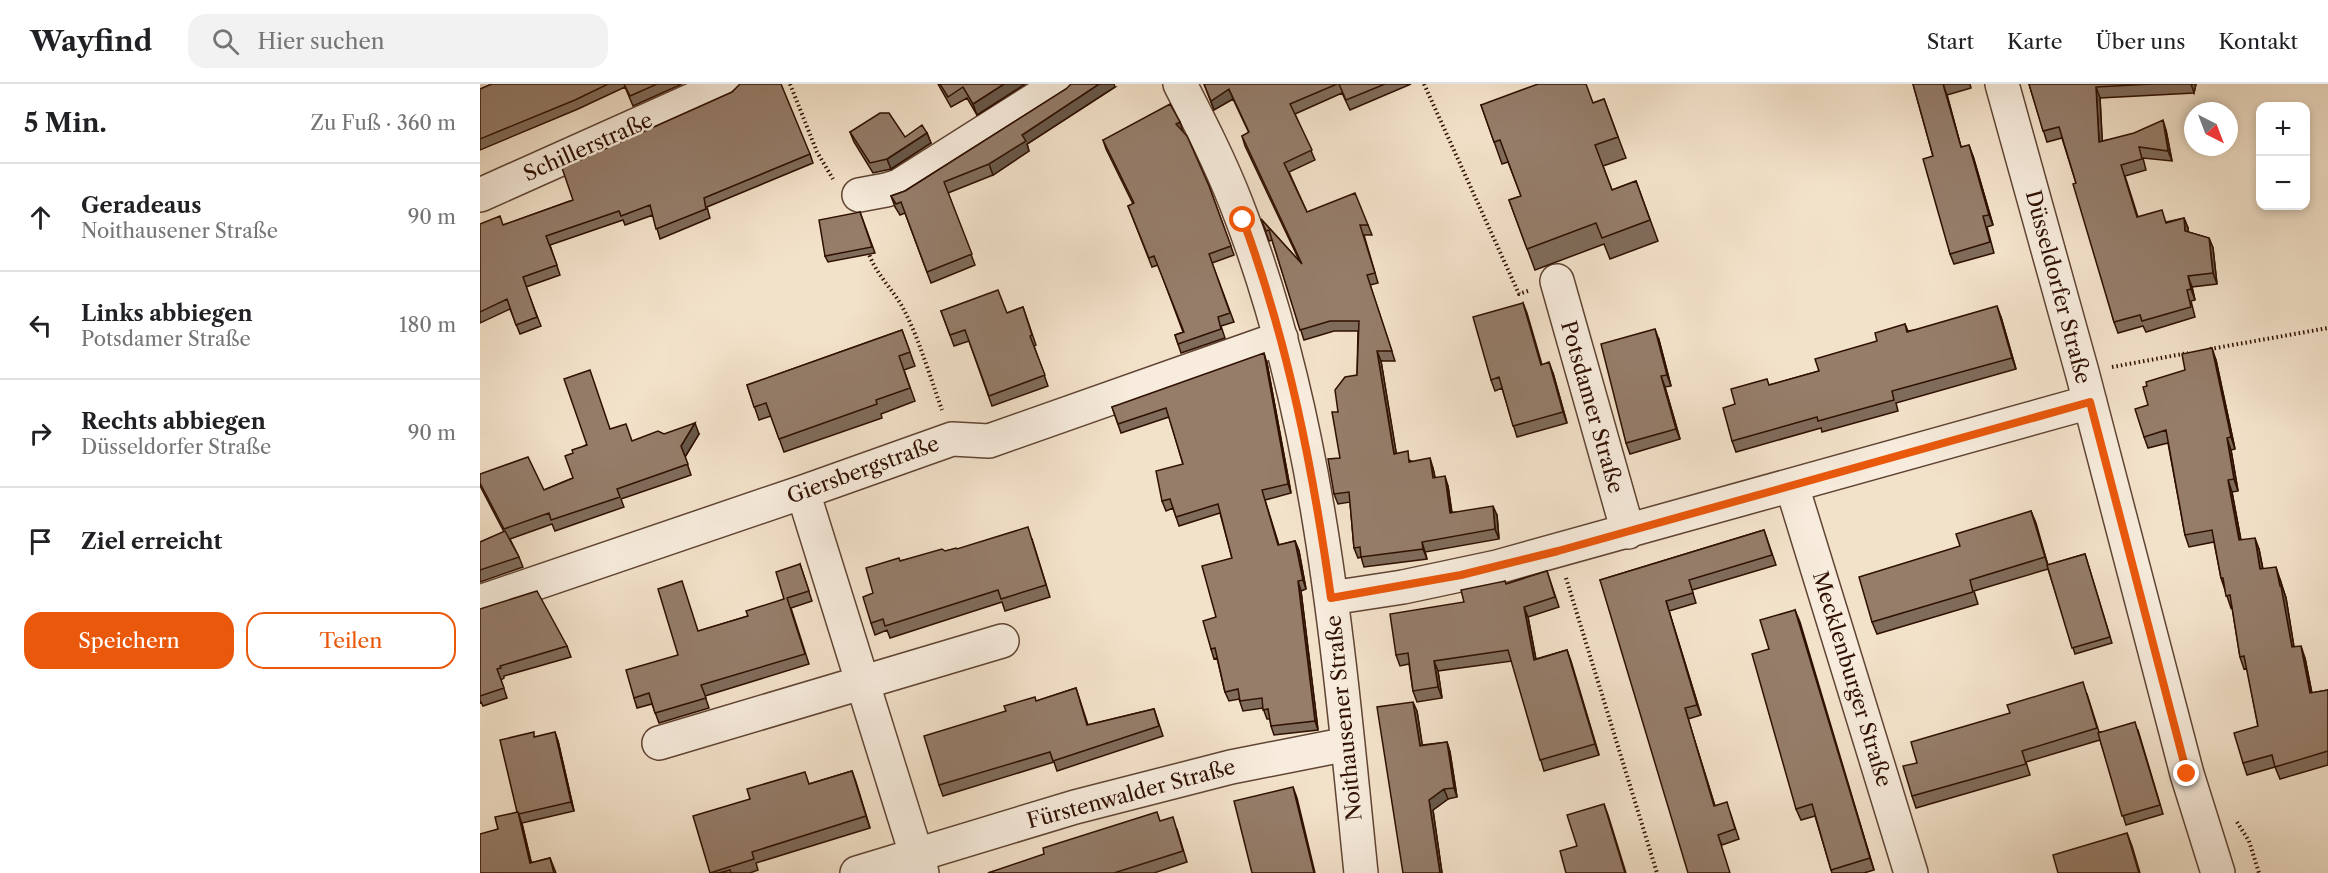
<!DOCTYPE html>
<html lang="de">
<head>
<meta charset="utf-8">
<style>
  :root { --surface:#fff; --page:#f2f2f2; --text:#202124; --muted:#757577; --line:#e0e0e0; --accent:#ea580c }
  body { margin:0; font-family:"Libre Caslon Text",serif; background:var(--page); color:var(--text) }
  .controls { position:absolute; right:18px; top:18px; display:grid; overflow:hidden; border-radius:12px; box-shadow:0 3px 9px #0003 }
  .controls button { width:54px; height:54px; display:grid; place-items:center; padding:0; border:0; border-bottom:2px solid var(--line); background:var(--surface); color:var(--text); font:30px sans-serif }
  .compass { position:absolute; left:1704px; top:18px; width:54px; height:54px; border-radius:50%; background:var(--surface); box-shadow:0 3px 9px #0003; rotate:138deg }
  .stop { position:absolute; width:18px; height:18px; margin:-14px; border:4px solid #ea580c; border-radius:50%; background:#fff }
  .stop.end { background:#ea580c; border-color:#fff; box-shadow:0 2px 6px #0008 }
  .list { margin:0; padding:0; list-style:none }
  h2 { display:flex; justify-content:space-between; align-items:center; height:78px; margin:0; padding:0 24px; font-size:26px }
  h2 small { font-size:20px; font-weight:400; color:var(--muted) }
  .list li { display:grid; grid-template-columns:39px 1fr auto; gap:18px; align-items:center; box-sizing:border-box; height:108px; padding:0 24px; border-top:2px solid var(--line) }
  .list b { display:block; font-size:22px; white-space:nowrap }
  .list p { margin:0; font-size:20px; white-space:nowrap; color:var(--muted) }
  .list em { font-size:20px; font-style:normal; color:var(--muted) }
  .actions { display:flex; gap:12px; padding:18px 24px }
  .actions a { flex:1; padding:14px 0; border:2px solid var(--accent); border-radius:18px; text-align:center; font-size:21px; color:var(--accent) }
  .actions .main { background:var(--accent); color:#fff }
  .icon { flex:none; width:33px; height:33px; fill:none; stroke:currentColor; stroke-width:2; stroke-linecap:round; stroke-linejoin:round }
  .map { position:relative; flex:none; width:1848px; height:789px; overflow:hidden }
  header { display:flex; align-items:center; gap:36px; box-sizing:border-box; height:84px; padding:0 30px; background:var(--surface); border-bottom:2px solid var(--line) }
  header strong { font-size:28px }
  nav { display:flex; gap:33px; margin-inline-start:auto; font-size:21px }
  .search { width:420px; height:54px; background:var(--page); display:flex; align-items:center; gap:15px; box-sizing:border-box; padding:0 21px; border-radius:18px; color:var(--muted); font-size:22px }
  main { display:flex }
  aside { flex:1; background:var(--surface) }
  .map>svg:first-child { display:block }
</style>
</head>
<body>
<header>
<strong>Wayfind</strong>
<div class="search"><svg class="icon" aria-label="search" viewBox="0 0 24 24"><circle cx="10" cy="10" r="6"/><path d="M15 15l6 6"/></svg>Hier suchen</div>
<nav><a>Start</a><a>Karte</a><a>Über uns</a><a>Kontakt</a></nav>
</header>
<main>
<aside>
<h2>5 Min.<small>Zu Fuß · 360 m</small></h2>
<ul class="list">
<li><svg class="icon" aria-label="ahead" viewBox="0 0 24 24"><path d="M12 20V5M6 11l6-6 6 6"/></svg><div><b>Geradeaus</b><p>Noithausener Straße</p></div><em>90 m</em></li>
<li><svg class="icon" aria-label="left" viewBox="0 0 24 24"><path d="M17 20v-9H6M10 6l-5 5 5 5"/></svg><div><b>Links abbiegen</b><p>Potsdamer Straße</p></div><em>180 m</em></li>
<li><svg class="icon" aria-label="right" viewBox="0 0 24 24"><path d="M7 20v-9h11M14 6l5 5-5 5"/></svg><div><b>Rechts abbiegen</b><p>Düsseldorfer Straße</p></div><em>90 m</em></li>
<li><svg class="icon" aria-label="arrive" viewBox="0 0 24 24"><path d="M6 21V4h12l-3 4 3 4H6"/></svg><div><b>Ziel erreicht</b></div></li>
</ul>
<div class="actions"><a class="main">Speichern</a><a>Teilen</a></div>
</aside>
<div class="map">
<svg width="1848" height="789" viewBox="0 0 1848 789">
  <rect width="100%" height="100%" fill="#f3e2ca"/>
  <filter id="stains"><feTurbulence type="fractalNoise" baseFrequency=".00333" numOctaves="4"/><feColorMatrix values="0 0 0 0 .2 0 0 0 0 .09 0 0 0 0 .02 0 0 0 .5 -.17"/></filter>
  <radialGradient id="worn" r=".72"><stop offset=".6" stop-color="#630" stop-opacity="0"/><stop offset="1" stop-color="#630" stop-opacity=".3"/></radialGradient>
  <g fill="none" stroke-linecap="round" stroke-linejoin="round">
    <g stroke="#604433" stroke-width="36">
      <path id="minor" d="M700 0C720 39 740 78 756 119 840 332 858 563 881 789
        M1522 0 1602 288 1707 690 1738 789
        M0 111 248 0
        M379 111 406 106 419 102 580 0
        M1077 197 1148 448
        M1312 402 1431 789
        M323 408 442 789
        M851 514 923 503 1017 483 1610 318
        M0 518 323 408 472 355 509 357 801 254
        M179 659 522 557
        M377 789 595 723 751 683 868 660"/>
    </g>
    <path stroke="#2f1001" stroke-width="4" stroke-dasharray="1.5 3" stroke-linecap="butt" d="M310 0 337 68 353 95
      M944 0 1039 210 1048 207
      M388 167C395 190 414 206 424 226 440 257 450 293 462 326
      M1730 265 1848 244
      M1632 283 1708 269
      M1086 494 1177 789
      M1757 738 1769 757 1779 789"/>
    <use href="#minor" stroke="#f7ecdd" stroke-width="33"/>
  </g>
  <path fill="#806c5b" stroke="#2f1001" stroke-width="1.5" d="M12 0H202L153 22 145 3 98 25 0 66V5Z
    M458 0H545L497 31 487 14 471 23Z
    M724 0H931L870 26 862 9 815 30 835 76 809 88 827 128 888 141 892 151H884L898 199 890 201 915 277H901L916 369 931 377 953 384 955 393 968 402 972 428 1017 431 1019 455 945 468 947 475 884 483 881 473 878 474 874 464 870 418 858 420 854 410 860 374 858 328 877 291 878 247H854L824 256 792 156 789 157 781 135 820 178 765 62 762 52 769 49 753 15 734 26Z
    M1433 0H1490L1491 4 1467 11 1481 63 1493 72 1513 141 1507 143 1514 169 1474 180 1470 170 1453 72Z
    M1549 0H1716L1714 9 1620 14 1622 57 1686 46 1692 77 1663 74 1666 86 1645 92 1658 133 1686 138 1704 134 1708 144V148L1729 154 1733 164 1737 200 1712 203 1715 216 1711 217 1715 233 1666 248 1663 242 1638 249 1634 238 1596 99 1582 54 1567 58Z
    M260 1 330 70 333 79 227 123 230 134 180 155 173 131 145 141 143 136 70 161 80 191 46 203 61 242 40 250 30 225 0 239V140L23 141 93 116 252 8Z
    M635 3 547 60 549 67 513 91 468 109 495 181 451 199 425 129 420 131 415 123 411 112 425 107 586 5Z
    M1124 15 1146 74 1123 82 1132 106 1156 97 1178 157 1130 175 1124 160 1055 186 1029 116 1041 112 1028 78 1022 80 1001 21 1113 19Z
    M700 38 702 47 729 102 754 171 732 179 754 238 741 242 745 254 701 269 695 251 703 248 678 181 672 183 648 122 653 120 626 65 623 56Z
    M370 48 425 53 447 49 451 59 411 85 393 89 374 58Z
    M380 128 395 169 348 178 345 172Z
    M1043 219 1061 280 1073 289 1087 339 1037 353 1022 304 1015 307 1011 296Z
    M543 223 556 261 554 262 568 302 512 322 489 257 474 262 461 227 527 229Z
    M1521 233 1536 285 1416 319 1418 327 1342 348 1341 344 1256 368 1252 357 1255 320 1289 301 1339 287 1397 257 1425 240 1428 247Z
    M422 246 435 282 424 286 435 317 401 330 402 334 304 368 291 332 279 336 267 301Z
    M1179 256 1191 302 1185 303 1200 355 1150 370 1146 359Z
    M1736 276 1755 365 1751 366 1758 407 1752 408 1761 456 1779 465 1783 485 1800 495 1802 502 1806 514 1814 563 1825 574 1832 609 1848 606V681L1800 695 1795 683 1767 691 1763 679 1778 642 1767 584 1764 585 1760 573 1752 523 1751 524 1741 494 1734 458 1709 463 1705 451 1688 359 1668 364 1664 353 1668 321Z
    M787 279 811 409 785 416 799 461 815 457 819 467 826 505 821 507 838 646 794 651 791 642 790 635H787L783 624 763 627 759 615 749 617 745 608 737 574 734 575 731 565 736 533 752 474 740 429 699 442 693 424 686 427 682 417 703 380 689 333 641 349 632 323Z
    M131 345 152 357 184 350H219L205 373 211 391 141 415 144 423 75 447 72 440 30 455 39 473 43 483 0 498V458L24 448 0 402V390L64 406 93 394V369Z
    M1551 427 1568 481 1605 470 1632 559 1595 570 1568 485 1494 507 1498 520 1397 550 1392 538 1480 462Z
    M1284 446 1296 481 1212 506 1216 519 1189 527 1221 631 1208 635 1235 722 1250 728 1259 755 1242 761 1120 496Z
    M552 455 570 513 525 527 522 518 410 554 407 546 395 551 391 539 393 509 420 477 465 467Z
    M320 480 332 517 311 524 329 580 225 612 229 624 179 639 172 620 157 624 154 614 198 571 219 547 268 532 304 515Z
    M1067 487 1079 523 1048 533 1056 575 1087 566 1119 671 1064 687 1032 577 958 587 962 614 937 618 933 607 929 580 920 582 916 571 984 518 1025 497 1026 500Z
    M0 525 87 562 91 573 24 592V594L21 596 27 614 3 622 1 618 0 619Z
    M1315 526 1394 786 1384 789H1352L1335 732 1321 736 1316 725 1289 565Z
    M596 604 608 641 674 625 683 652 577 687 574 678 463 712 459 701 526 627Z
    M1607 610 1619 648 1658 646 1683 730 1646 741 1620 656 1546 678 1550 691 1436 724 1432 712 1437 679Z
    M937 627 942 661 967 658 970 668 977 713 968 715 953 726 962 789H923Z
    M55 653 78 657 94 727 42 739 51 779 70 774 76 789H0L18 745 37 728Z
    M372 687 390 744 276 779 278 786 270 789H230L329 700Z
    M681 737 697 745 707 778 674 789H508Z"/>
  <path fill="#68584a" stroke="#2f1001" stroke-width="1.5" d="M524 0H545L497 31 493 20Z
    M619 0H634L635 3 547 60 549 67 513 91 509 80 542 51Z
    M1463 0 1467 11 1484 74 1481 63Z
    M1711 0H1716L1714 9Z
    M1616 3 1620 14 1623 69 1619 58Z
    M749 5 753 15 734 26 731 17Z
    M1683 36 1686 46 1692 77 1688 67Z
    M700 38 703 47 699 49 696 40Z
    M447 49 451 59 411 85 407 75Z
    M1489 61 1493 72 1513 141 1509 131Z
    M1704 134 1708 144 1709 158 1705 147Z
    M1729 154 1733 164 1737 200 1733 189Z
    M1708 192 1712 203 1715 216 1711 205Z
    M1043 219 1047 229 1065 291 1061 281Z
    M1517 222 1521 233 1536 285 1532 274Z
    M1175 245 1179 256 1191 302 1187 291Z
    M1732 264 1736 276 1755 365 1751 353Z
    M897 267 901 277 918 379 914 370Z
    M784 269 787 279 811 409 808 400Z
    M1069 278 1073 289 1087 339 1083 328Z
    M1181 292 1185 303 1200 355 1196 345Z
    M215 339 219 350 205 373 201 362Z
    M1747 354 1751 366 1758 407 1754 395Z
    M950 374 953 384 957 404 953 394Z
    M965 392 968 402 973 439 970 429Z
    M1748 396 1752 408 1763 468 1759 456Z
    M1013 422 1017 431 1019 455 1015 445Z
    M1551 427 1556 439 1569 485 1565 473Z
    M1775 454 1779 465 1785 497 1780 485Z
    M815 457 819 467 826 505 823 496Z
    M942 458 945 468 947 475 943 465Z
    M1796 483 1806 514 1816 575 1812 563Z
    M818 497 821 507 838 646 835 637Z
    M1186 517 1189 527 1221 631 1217 621Z
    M1044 523 1048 533 1058 587 1054 576Z
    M1315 526 1320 538 1394 786 1390 774Z
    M1821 562 1825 574 1834 621 1830 609Z
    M1087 566 1091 577 1119 671 1115 660Z
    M954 577 958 587 962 614 958 603Z
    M933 618 937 627 944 671 940 662Z
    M1205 624 1208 635 1238 732 1234 722Z
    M75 648 78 657 94 727 91 718Z
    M967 658 970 668 977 713 974 704Z
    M372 687 376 698 390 744 386 732Z
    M813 703 817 714 835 789H834Z
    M964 705 968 715 953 726 962 789H960L949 716Z
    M1124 720 1128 731 1146 789H1145Z
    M38 728 42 740 54 789 50 779Z
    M1647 749 1652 762 1660 789H1659Z"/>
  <path fill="#957d6a" stroke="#2f1001" stroke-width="1.5" d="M12 0H128L95 16 0 55V5Z
    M144 0H177L150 12Z
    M260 0H301L330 70 224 114 226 125 176 145 170 121 141 132 139 127 66 152 77 181 43 193 57 233 36 241 27 215 0 228V140L20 132 23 141 93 116 82 84 252 8Z
    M460 0H524L493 20 483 3 468 13Z
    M591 0H619L542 51 546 57 509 80 464 98 492 170 447 188 421 118 416 120 411 112 425 107 586 5Z
    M724 0H857L810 20 832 66 804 79 827 128 875 109 888 141H880L895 189 887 191 912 267H897L914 370 928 367 929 378 950 374 953 394 965 392 970 429 1013 422 1015 445 942 458 943 465 881 473 880 463 874 464 869 408 854 410 848 375 860 374 852 328H858L855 306 865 293 877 291 879 237H850L820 246 789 146 786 147 781 135 822 180 762 52 769 48 749 5 731 17Z
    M859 0H905L866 16Z
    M1058 0H1106L1113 19 1124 15 1138 53 1115 61 1132 106 1156 97 1170 136 1122 154 1116 139 1047 165 1029 116 1041 112 1020 56 1014 58 1001 21Z
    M1433 0H1464H1463L1481 63 1489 61 1509 131 1503 132 1510 158 1470 170 1443 75 1453 72Z
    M1549 0H1672L1616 3 1619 58 1654 49 1683 36 1688 67 1659 63 1662 75 1641 81 1657 133 1682 126 1686 139 1704 134 1705 147 1729 154 1733 189 1708 192 1711 205 1707 206 1711 223 1662 237 1660 231 1634 238 1593 100 1596 99 1579 43 1563 47Z
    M690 20 700 38 696 40 707 52 729 102 751 162 729 170 750 229 738 233 741 245 698 260 695 251 704 248 674 172 669 174 648 122 654 119 623 56Z
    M400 29H409L425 53 442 41 447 49 407 75 390 79 370 48Z
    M380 128 392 163 345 172 339 136Z
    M518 206 527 229 543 223 552 251 550 252 565 291 509 312 485 246 470 251 461 227Z
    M1043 219 1061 281 1069 278 1083 328 1033 342 1019 293 1011 296 993 233Z
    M1517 222 1532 274 1412 307 1414 316 1338 337 1337 333 1252 357 1243 324 1255 320 1251 305 1287 295 1289 301 1339 287 1335 275 1397 257 1395 249 1425 240 1427 248Z
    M1175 245 1187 291 1181 292 1196 345 1146 359 1121 260Z
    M422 246 430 268 419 272 430 304 396 316 397 320 299 355 286 319 274 323 267 301Z
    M1732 264 1751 353 1747 354 1754 395 1748 396 1759 456 1775 454 1780 485 1796 483 1800 502H1801L1812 563 1821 562 1830 609 1848 606V667L1795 683 1792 671 1763 679 1754 649 1778 642 1764 572 1760 573 1750 511 1746 512 1743 494H1741L1732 446 1705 451 1686 346 1664 353 1655 325 1668 321 1663 303 1667 302 1666 298 1705 286 1702 270Z
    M784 269 808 400 782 406 798 461 815 457 823 496 818 497 835 637 791 642 788 625 783 626 782 614 760 617 758 605 745 608 735 564 731 565 723 537 736 533 722 482 752 474 738 420 696 433 690 415 682 417 676 387 703 380 686 324 638 340 632 323Z
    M110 286 130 345 146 340 152 357 178 347 184 350 215 339 201 362 208 380 137 405 140 413 71 436 69 429 24 445 0 399V390L48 373 64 406 93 394 85 372 93 369 92 366 107 361 84 295Z
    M1551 427 1565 473 1490 496 1493 508 1392 538 1379 493 1480 462 1476 450Z
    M548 443 566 501 521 515 518 506 405 542 403 535 391 539 383 513 393 509 386 484 419 474 420 477 462 465 465 467 476 464 477 465Z
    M1284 446 1292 471 1209 496 1213 509 1186 517 1217 621 1205 624 1234 722 1247 718 1255 745 1238 751 1250 789H1208L1120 496Z
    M25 447 39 473 0 486V458Z
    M1605 470 1630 553 1592 564 1567 481Z
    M320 480 329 507 307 514 325 570 221 601 226 614 175 629 169 609 154 614 146 586 198 571 178 505 202 497 218 547 268 532 266 527 304 515 296 488Z
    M1067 487 1075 513 1044 523 1054 576 1087 566 1115 660 1060 676 1028 566 954 577 958 603 933 607 928 569 916 571 910 530 984 518 981 506 1025 497 1026 500Z
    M57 507 87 562 20 582 21 584 17 585 24 604 0 612V525Z
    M1315 526 1390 774 1351 786 1332 720 1316 725 1272 570 1289 565 1280 536Z
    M1603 598 1617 644 1542 667 1546 680 1432 712 1423 682 1437 679 1431 658 1530 629 1527 621Z
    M596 604 607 641 674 625 679 642 573 677 570 668 459 701 444 652 526 627 524 622 555 613 556 617Z
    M933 618 940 662 967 658 974 704 964 705 949 716 960 789H923L897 623Z
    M1655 638 1680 721 1642 732 1618 649Z
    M54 648V653L75 648 91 718 39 730 38 728H37L20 656Z
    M372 687 386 732 272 768 274 775 230 789 213 732 270 715 267 705 325 688 329 700Z
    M813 703 834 789H772L754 717Z
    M1124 720 1145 789H1086L1080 767 1097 762 1087 731Z
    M38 728 50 779 70 774 74 789H0V750L18 745 15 733Z
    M677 728 680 737 693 733 703 767 634 789H508L564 770 563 764Z
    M1647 749 1659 789H1578L1573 771Z
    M250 786 251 789H239Z"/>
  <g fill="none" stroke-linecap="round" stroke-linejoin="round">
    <path stroke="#ea580c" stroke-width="8" d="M763 136C808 258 833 385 851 514L981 491 1078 467 1610 318 1707 690"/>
  </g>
  <g text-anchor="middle" stroke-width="5" stroke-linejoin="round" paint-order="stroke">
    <g font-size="21" fill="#2f1001" stroke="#f7ecdd">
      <text transform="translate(108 63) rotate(-24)" y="7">Schillerstraße</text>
      <text transform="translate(1578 203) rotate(75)" y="7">Düsseldorfer Straße</text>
      <text transform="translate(1112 323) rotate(74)" y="7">Potsdamer Straße</text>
      <text transform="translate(383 386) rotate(-20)" y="7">Giersbergstraße</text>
      <text transform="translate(1372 595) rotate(73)" y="7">Mecklenburger Straße</text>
      <text transform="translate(864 634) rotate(-96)" y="7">Noithausener Straße</text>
      <text transform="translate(651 710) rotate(-15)" y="7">Fürstenwalder Straße</text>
    </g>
  </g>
  <rect width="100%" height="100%" filter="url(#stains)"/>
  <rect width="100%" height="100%" fill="url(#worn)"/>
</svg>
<div class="controls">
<button>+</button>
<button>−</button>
</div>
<svg class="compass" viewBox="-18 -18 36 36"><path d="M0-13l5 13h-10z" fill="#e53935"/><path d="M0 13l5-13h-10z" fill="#757577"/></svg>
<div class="stop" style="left:763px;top:136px"></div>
<div class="stop end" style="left:1707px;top:690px"></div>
</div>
</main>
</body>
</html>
